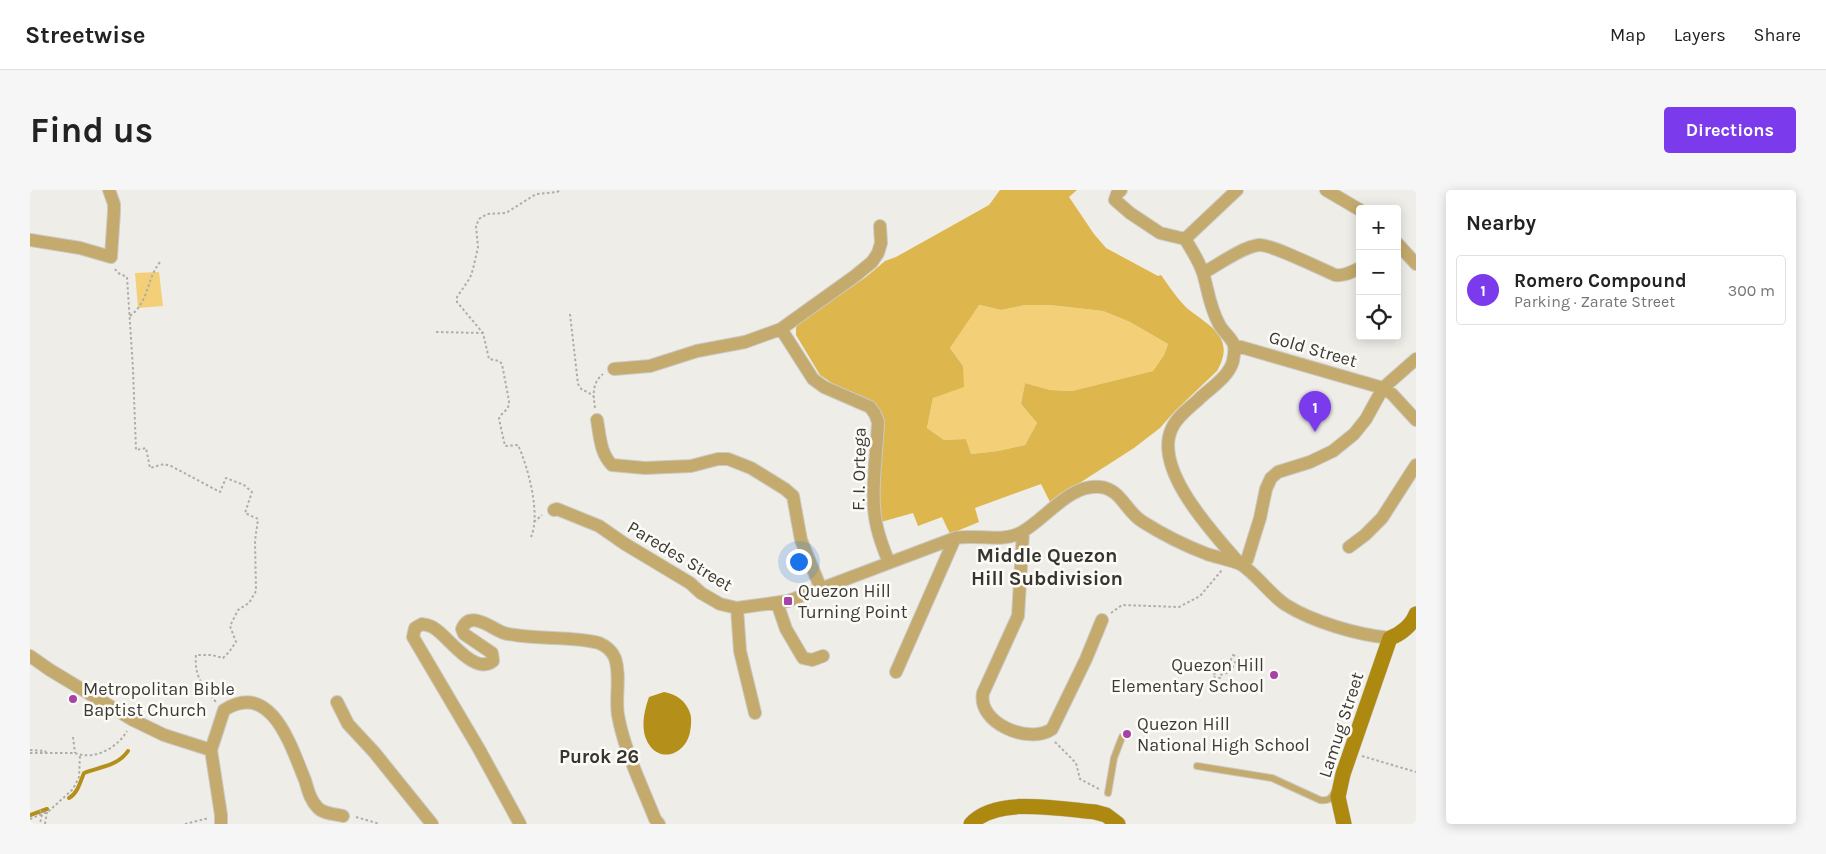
<!DOCTYPE html>
<html lang="en">
<head>
<meta charset="utf-8">
<style>
  :root { --surface:#fff; --page:#f6f6f6; --text:#222; --muted:#767676; --line:#e0e0e0; --accent:#7c3aed }
  body { margin:0; font-family:Karla,sans-serif; background:var(--page); color:var(--text) }
  .controls { position:absolute; right:15px; top:15px; display:grid; overflow:hidden; border-radius:5px; box-shadow:0 2px 12px #0003 }
  .controls button { width:45px; height:45px; display:grid; place-items:center; padding:0; border:0; border-bottom:1px solid var(--line); background:var(--surface); color:var(--text); font:25px sans-serif }
  .you { position:absolute; left:768px; top:371px; width:18px; height:18px; margin:-12px; border:4px solid #fff; border-radius:50%; background:#1a73e8; box-shadow:0 0 0 8px #1a73e833 }
  .badge { display:grid; place-items:center; width:32px; height:32px; border-radius:50%; background:var(--accent); color:#fff; font-size:16px; font-weight:700 }
  .pin { position:absolute; translate:-50% -41px; filter:drop-shadow(0 1px 2px #0008) }
  .pin::after { content:''; position:absolute; top:26px; width:18px; height:15px; background:inherit; clip-path:polygon(0 0,100% 0,50% 100%) }
  .list { margin:0; padding:0; list-style:none }
  h2 { display:flex; justify-content:space-between; align-items:center; height:65px; margin:0; padding:0 20px; font-size:21px }
  h2 small { font-size:16px; font-weight:400; color:var(--muted) }
  .list li { display:grid; grid-template-columns:32px 1fr auto; gap:15px; align-items:center; box-sizing:border-box; height:70px; margin:0 10px 10px; padding:0 10px; border:1px solid var(--line); border-radius:5px }
  .list b { display:block; font-size:19px; white-space:nowrap }
  .list p { margin:0; font-size:16px; white-space:nowrap; color:var(--muted) }
  .list em { font-size:16px; font-style:normal; color:var(--muted) }
  .icon { flex:none; width:28px; height:28px; fill:none; stroke:currentColor; stroke-width:2; stroke-linecap:round; stroke-linejoin:round }
  .map { position:relative; flex:none; width:1386px; height:634px; overflow:hidden; border-radius:5px }
  header { display:flex; align-items:center; gap:30px; box-sizing:border-box; height:70px; padding:0 25px; background:var(--surface); border-bottom:1px solid var(--line) }
  header strong { font-size:24px }
  nav { display:flex; gap:28px; margin-inline-start:auto; font-size:18px }
  .intro { display:flex; align-items:center; justify-content:space-between; box-sizing:border-box; height:120px; padding:0 30px }
  h1 { margin:0; font-size:35px }
  .button { padding:12px 22px; border-radius:5px; background:var(--accent); color:#fff; font-size:18px; font-weight:700 }
  main { display:flex; gap:30px; padding:0 30px }
  aside { flex:1; background:var(--surface); border-radius:5px; box-shadow:0 2px 12px #0003 }
  .map>svg:first-child { display:block }
</style>
</head>
<body>
<header>
<strong>Streetwise</strong>
<nav><a>Map</a><a>Layers</a><a>Share</a></nav>
</header>
<div class="intro"><h1>Find us</h1><a class="button">Directions</a></div>
<main>
<div class="map">
<svg width="1386" height="634" viewBox="0 0 1386 634">
  <rect width="100%" height="100%" fill="#efede8"/>
  <path fill="#f3d077" d="M129 82 133 116 108 118 105 83Z
    M948 115 971 120 995 115H1020L1073 121 1100 132 1138 154 1134 165 1123 181 1042 201 1020 200 995 193 991 214 1007 233 995 255 968 261 941 264 936 249 914 250 897 238 903 208 933 176 920 158Z"/>
  <path fill="#ddb74e" fill-rule="evenodd" d="M970 0H1047L1039 7 1064 44 1076 58 1128 86 1131 85C1139 96 1148 110 1158 119 1181 137 1206 148 1187 181L1145 221 1130 238 1104 258 1020 312 1011 294 945 318 949 332 920 344 912 327 888 336 883 323 851 332C846 298 850 263 852 228L790 185 766 145V138L768 133 836 87 855 71 866 67 959 15ZM949 115 971 120 995 115H1020L1073 121 1100 132 1138 154 1134 165 1123 181 1042 201 1020 200 995 193 991 214 1007 233 995 255 968 261 941 264 936 249 914 250 897 238 903 208 934 197 933 176 920 158Z"/>
  <path fill="#b48f1a" d="M634 502C646 504 656 511 660 523 662 529 661 536 660 542 656 564 630 574 618 553 610 539 614 521 619 507Z"/>
  <g fill="none" stroke-linecap="round" stroke-linejoin="round">
    <path stroke="#b48f1a" stroke-width="4" d="M39 608C48 603 50 592 54 583 69 577 88 576 98 561
      M0 625 17 619"/>
    <g stroke="#cbc9c5" stroke-width="8">
      <path id="lane" d="M1167 576 1242 588 1290 610C1299 611 1301 609 1305 601
        M1078 603 1084 568 1092 547"/>
    </g>
    <g stroke="#cbc9c5" stroke-width="14">
      <path id="street" d="M1091 0 1087 4 1085 10 1100 23 1130 43 1155 49
        M1296 0 1330 20
        M1155 49C1162 60 1169 71 1173 83 1178 100 1180 118 1189 134 1192 141 1202 148 1204 155 1205 160 1204 166 1203 171 1199 187 1179 199 1168 210 1159 218 1147 227 1142 238 1122 279 1184 344 1210 374L1217 370 1230 328 1236 299 1241 288 1248 282 1280 272 1303 261 1324 244 1336 229 1353 198 1386 169
        M1155 49 1207 0
        M0 50 50 58 81 67 84 22V14L79 0
        M1367 53 1386 74
        M1173 83C1188 75 1212 57 1229 55 1241 54 1291 79 1305 85 1315 86 1321 82 1330 78
        M751 139 783 189 794 197 840 217 845 224 848 232C847 261 842 289 844 317 845 337 852 355 859 373
        M1204 155 1353 198 1362 204 1386 230
        M584 179 620 176 667 161 715 152 751 139 825 86 842 72 848 63 851 53 850 36
        M567 230C570 246 570 263 582 275L615 278 661 276 688 269H698L721 278 755 299 763 306 771 350 791 399
        M524 320 527 319 569 336 595 354 660 393 671 403 690 414 707 418 758 411 925 348C947 344 973 353 992 342 1017 328 1039 294 1070 297 1091 299 1096 322 1113 332 1132 344 1156 356 1177 364 1186 367 1204 371 1210 374 1225 382 1240 405 1256 415 1283 432 1328 445 1360 448
        M993 342 988 426 953 503C947 533 999 555 1022 539L1056 469 1072 430
        M1319 357 1335 345 1352 328 1386 275
        M747 413 756 439 773 468 782 470 793 466
        M707 418 710 461 725 523
        M0 466 20 480 103 530 134 545 181 560
        M866 482 925 348
        M307 512 318 534 344 562 402 634
        M191 634V625L181 560 194 520C242 490 261 557 275 590 278 600 280 610 288 618 294 624 305 624 313 626
        M490 634 449 559 383 447 385 438 392 434C396 435 400 435 404 438 418 446 444 486 463 471L462 463 434 444 432 439C440 419 462 439 474 443 480 445 487 445 493 446 516 449 548 447 569 453 576 456 582 461 585 468 591 486 585 507 588 525 594 560 612 596 625 629L629 634"/>
    </g>
    <g stroke="#cbc9c5" stroke-width="16">
      <path id="secondary" d="M941 634C966 606 1031 619 1065 622L1076 625 1088 634
        M1314 634 1308 607 1313 584 1360 448C1371 444 1382 435 1386 424"/>
    </g>
    <path stroke="#afada9" stroke-width="2" stroke-dasharray="2.5 2.5" stroke-linecap="butt" d="M85 79 88 83 97 87 103 179 106 260 116 258 120 278 134 274 141 276 190 302 196 288 214 295 222 302 215 323 228 329 225 351 226 401 219 413 208 420 200 436 206 452 199 462 193 468 182 465H166C164 486 173 497 186 512
      M540 124 548 194 552 200 558 202 564 207
      M100 126C120 111 116 88 131 71
      M406 142 453 143
      M565 218C563 204 562 193 573 184
      M504 332 512 325
      M501 347C511 324 498 277 488 255L475 256 469 229 470 226 478 218 479 211 472 174 469 171 459 169 453 143 427 112V107L440 88 443 79 448 57 446 36 449 29 457 24 476 23 506 4 527 2 531 0
      M1081 423 1092 415 1149 417 1170 406 1192 380
      M1203 465 1208 467 1200 482 1190 485V488L1183 487 1186 481 1197 479Z
      M43 547 45 563
      M1025 552 1046 573 1050 589 1069 599
      M0 560 15 561 16 563
      M0 563H45C65 571 88 557 97 541
      M1332 566 1386 582
      M10 620 12 624 10 634
      M326 627 350 634
      M0 629 19 621 43 599 49 587 50 565
      M15 634 17 622
      M155 634 179 628"/>
    <use href="#lane" stroke="#c4ab6d" stroke-width="6"/>
    <use href="#street" stroke="#c4ab6d" stroke-width="12"/>
    <use href="#secondary" stroke="#ae8910" stroke-width="15"/>
  </g>
  <g fill="#a642a8" stroke="#fdfbf6" stroke-width="2">
    <rect x="753" y="406" width="10" height="10" rx="2.5"/>
    <circle cx="1244" cy="485" r="5"/>
    <circle cx="43" cy="509" r="5"/>
    <circle cx="1097" cy="544" r="5"/>
  </g>
  <g text-anchor="middle" stroke-width="5" stroke-linejoin="round" paint-order="stroke">
    <g font-size="18" fill="#3b3a38" stroke="#fdfbf6">
      <text transform="translate(1283 159) rotate(16)" y="6">Gold Street</text>
      <text transform="translate(829 279) rotate(-89)" y="6">F. I. Ortega</text>
      <text transform="translate(650 366) rotate(31)" y="6">Paredes Street</text>
      <text transform="translate(1311 535) rotate(-72)" y="6">Lamug Street</text>
    </g>
    <g font-size="18" fill="#3b3a38" stroke="#fdfbf6" text-anchor="start">
      <text x="768" y="407">Quezon Hill<tspan x="768" dy="21">Turning Point</tspan></text>
      <text x="1234" y="481" text-anchor="end">Quezon Hill<tspan x="1234" dy="21">Elementary School</tspan></text>
      <text x="53" y="505">Metropolitan Bible<tspan x="53" dy="21">Baptist Church</tspan></text>
      <text x="1107" y="540">Quezon Hill<tspan x="1107" dy="21">National High School</tspan></text>
    </g>
    <g font-size="19" font-weight="bold" fill="#373531" stroke="#fdfbf6">
      <text x="569" y="573">Purok 26</text>
    </g>
    <g font-size="20" font-weight="bold" fill="#373531" stroke="#fdfbf6">
      <text x="1017" y="372">Middle Quezon<tspan x="1017" dy="23">Hill Subdivision</tspan></text>
    </g>
  </g>
</svg>
<div class="controls">
<button>+</button>
<button>−</button>
<button><svg class="icon" aria-label="locate" viewBox="0 0 24 24"><circle cx="12" cy="12" r="6"/><path d="M12 2v4M12 18v4M2 12h4M18 12h4"/></svg></button>
</div>
<div class="you"></div>
<div class="pin badge" style="left:1285px;top:242px">1</div>
</div>
<aside>
<h2>Nearby<small></small></h2>
<ul class="list">
<li><span class="badge">1</span><div><b>Romero Compound</b><p>Parking · Zarate Street</p></div><em>300 m</em></li>
</ul>
</aside>
</main>
</body>
</html>
